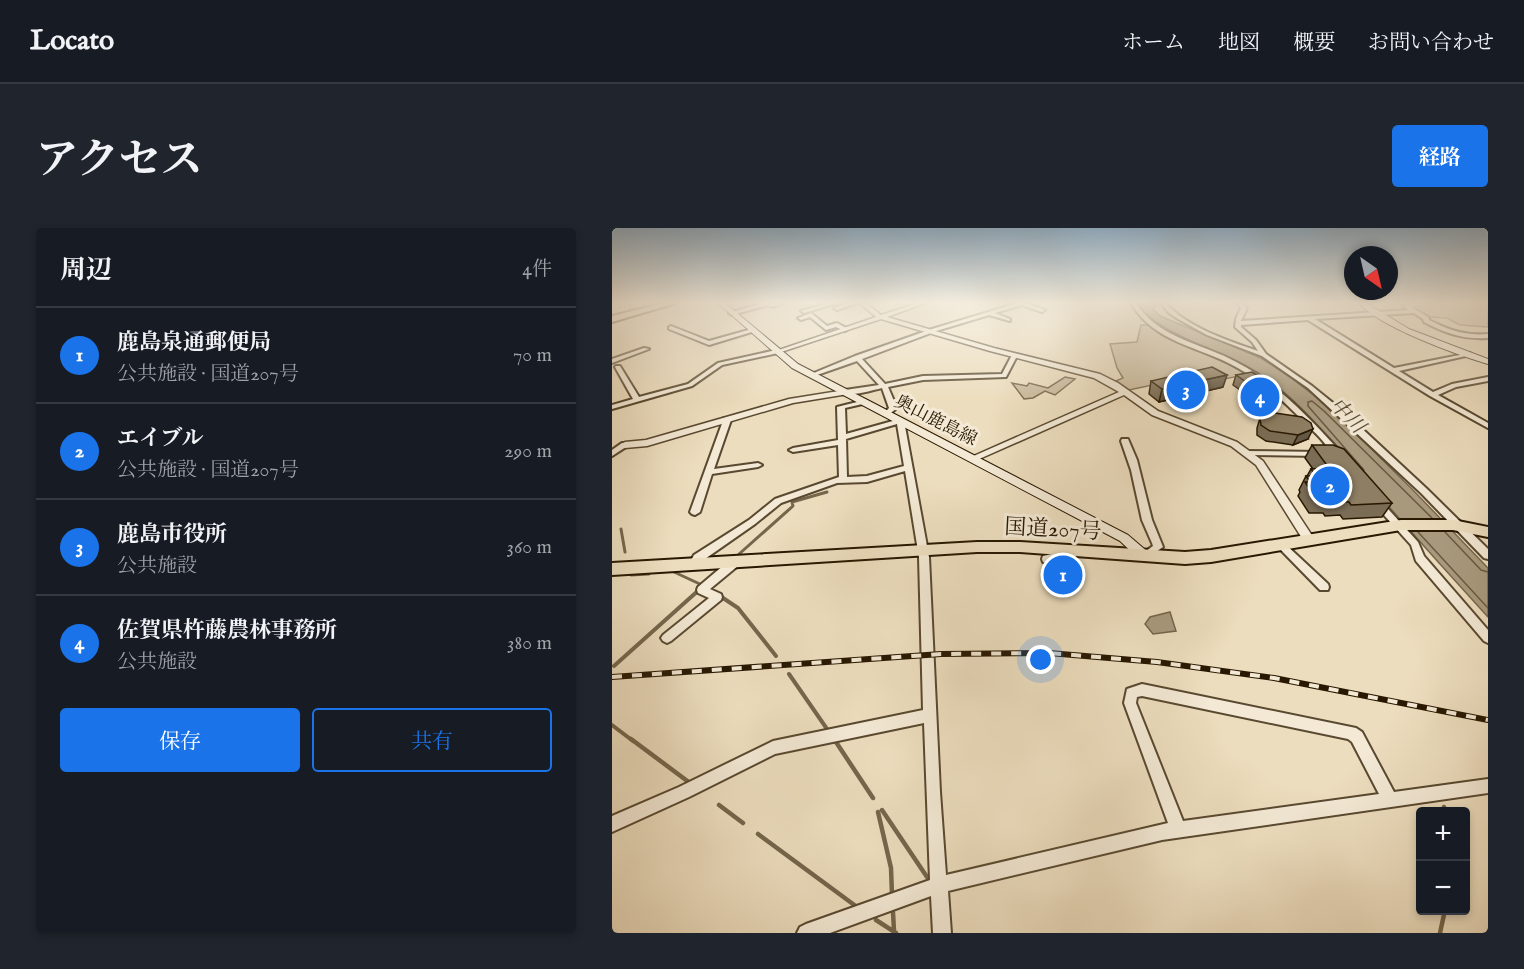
<!DOCTYPE html>
<html lang="ja">
<head>
<meta charset="utf-8">
<style>
  :root { --surface:#171b24; --page:#20242c; --text:#f1f3f6; --muted:#9ea1a6; --line:#363941; --accent:#1a73e8 }
  body { margin:0; font-family:"IM FELL English","Noto Serif JP",serif; background:var(--page); color:var(--text) }
  .controls { position:absolute; right:18px; bottom:18px; display:grid; overflow:hidden; border-radius:6px; box-shadow:0 3px 9px #0003 }
  .controls button { width:54px; height:54px; display:grid; place-items:center; padding:0; border:0; border-bottom:2px solid var(--line); background:var(--surface); color:var(--text); font:30px sans-serif }
  .compass { position:absolute; left:732px; top:18px; width:54px; height:54px; border-radius:50%; background:var(--surface); box-shadow:0 3px 9px #0003; rotate:146deg }
  .you { position:absolute; left:429px; top:432px; width:21px; height:21px; margin:-15px; border:4px solid #fff; border-radius:50%; background:#1a73e8; box-shadow:0 0 0 9px #1a73e833 }
  .badge { display:grid; place-items:center; width:39px; height:39px; border-radius:50%; background:var(--accent); color:#fff; font-size:20px; font-weight:700 }
  .pin { position:absolute; translate:-50% -50%; border:3px solid #fff; box-shadow:0 2px 6px #0006 }
  .list { margin:0; padding:0; list-style:none }
  h2 { display:flex; justify-content:space-between; align-items:center; height:78px; margin:0; padding:0 24px; font-size:26px }
  h2 small { font-size:20px; font-weight:400; color:var(--muted) }
  .list li { display:grid; grid-template-columns:39px 1fr auto; gap:18px; align-items:center; box-sizing:border-box; height:96px; padding:0 24px; border-top:2px solid var(--line) }
  .list b { display:block; font-size:22px; white-space:nowrap }
  .list p { margin:0; font-size:20px; white-space:nowrap; color:var(--muted) }
  .list em { font-size:20px; font-style:normal; color:var(--muted) }
  .actions { display:flex; gap:12px; padding:18px 24px }
  .actions a { flex:1; padding:14px 0; border:2px solid var(--accent); border-radius:6px; text-align:center; font-size:21px; color:var(--accent) }
  .actions .main { background:var(--accent); color:#fff }
  .map { position:relative; flex:none; width:876px; height:705px; overflow:hidden; border-radius:6px }
  header { display:flex; align-items:center; gap:36px; box-sizing:border-box; height:84px; padding:0 30px; background:var(--surface); border-bottom:2px solid var(--line) }
  header strong { font-size:28px }
  nav { display:flex; gap:33px; margin-inline-start:auto; font-size:21px }
  .intro { display:flex; align-items:center; justify-content:space-between; box-sizing:border-box; height:144px; padding:0 36px }
  h1 { margin:0; font-size:42px }
  .button { padding:15px 27px; border-radius:6px; background:var(--accent); color:#fff; font-size:21px; font-weight:700 }
  main { display:flex; gap:36px; padding:0 36px }
  aside { flex:1; background:var(--surface); border-radius:6px; box-shadow:0 3px 9px #0003 }
  .map>svg:first-child { display:block }
</style>
</head>
<body>
<header>
<strong>Locato</strong>
<nav><a>ホーム</a><a>地図</a><a>概要</a><a>お問い合わせ</a></nav>
</header>
<div class="intro"><h1>アクセス</h1><a class="button">経路</a></div>
<main>
<aside>
<h2>周辺<small>4件</small></h2>
<ul class="list">
<li><span class="badge">1</span><div><b>鹿島泉通郵便局</b><p>公共施設 · 国道207号</p></div><em>70 m</em></li>
<li><span class="badge">2</span><div><b>エイブル</b><p>公共施設 · 国道207号</p></div><em>290 m</em></li>
<li><span class="badge">3</span><div><b>鹿島市役所</b><p>公共施設</p></div><em>360 m</em></li>
<li><span class="badge">4</span><div><b>佐賀県杵藤農林事務所</b><p>公共施設</p></div><em>380 m</em></li>
</ul>
<div class="actions"><a class="main">保存</a><a>共有</a></div>
</aside>
<div class="map">
<svg width="876" height="705" viewBox="0 0 876 705">
  <rect width="100%" height="100%" fill="#ecddbe"/>
  <filter id="stains"><feTurbulence type="fractalNoise" baseFrequency=".00333" numOctaves="4"/><feColorMatrix values="0 0 0 0 .2 0 0 0 0 .09 0 0 0 0 .02 0 0 0 .5 -.17"/></filter>
  <radialGradient id="worn" r=".72"><stop offset=".6" stop-color="#630" stop-opacity="0"/><stop offset="1" stop-color="#630" stop-opacity=".3"/></radialGradient>
  <path fill="#cbbc9e" stroke="#7a6a50" stroke-width="1.5" d="M805 75H876V99L848 97 835 90 817 89 797 78 807 77Z
    M529 97H537L584 121 608 129 638 146 602 153 592 146 517 162 504 153 511 150 505 140 498 116 525 114Z
    M453 149 463 151 443 167 433 163 421 170 412 171 400 155 415 158 417 155 436 160Z"/>
  <path fill="#a99a7e" stroke="#75664c" stroke-width="1.5" d="M526 75H546L541 81 548 88 649 130 678 149 716 178 800 261 876 340V389C833 342 791 295 749 247 717 211 687 171 646 145 620 128 535 101 526 75Z
    M558 384 564 403 541 406 533 396 538 389Z"/>
  <g fill="none" stroke-linecap="round" stroke-linejoin="round">
    <path stroke="#685940" stroke-width="1.5" d="M752 242 696 178V174L700 173 712 183 820 290
      M806 304 876 380
      M833 304 869 342 876 344"/>
    <path stroke="#75664c" stroke-width="1.5" d="M0 88 19 82 17 75"/>
    <path stroke="#75664c" stroke-width="3" d="M9 301 13 324
      M126 327 181 278 180 274 215 264
      M62 344 90 357
      M19 347 37 346
      M96 360 98 361"/>
    <path stroke="#75664c" stroke-width="4" d="M96 360 126 380 164 428
      M2 438 88 361
      M177 446 215 501
      M0 497 21 513"/>
    <path stroke="#75664c" stroke-width="4.5" d="M19 511 78 555
      M222 511 261 570
      M107 577 131 595
      M832 579 833 584
      M270 582 315 649
      M266 584 279 640 280 667
      M146 606 245 679
      M281 684 282 703
      M264 692 284 705
      M828 705 833 682"/>
    <g stroke="#594930" stroke-width="4">
      <path id="minor" d="M151 75H171L161 79 156 77 120 87 117 85Z
        M217 75H225L192 85 189 83Z
        M237 75H245L225 82 222 80Z
        M406 75H413L433 82 430 84 410 77 383 85 398 91V93L377 87 324 103 250 131 273 156 311 148 390 146 400 127H404L405 128 394 149 311 152 276 159 285 180 275 188 271 186 277 180 270 160C257 163 241 169 230 164L233 162 267 157 245 133 202 148 197 147 243 128 320 101Z
        M519 75H524C542 103 571 111 600 123 616 129 631 137 645 146 676 167 701 194 726 221V230H720C717 216 702 204 692 194 672 173 650 153 624 139 587 118 542 115 519 75Z
        M549 75H554C574 99 617 113 646 123L640 114 623 99 624 91 629 80 625 75H630L635 80 629 93 797 82 792 79V77L806 75 807 77 799 79 816 89 817 92C837 102 853 108 876 106V110C852 112 833 105 812 94L811 91 802 85 703 91 782 140 858 125V127L787 143 821 164 840 156 876 149V153L844 159 826 167 876 195V200L818 168 696 92 629 97V99L644 112 654 126 700 158 731 183 815 261 876 321V331L872 330 809 265 696 160 650 128 595 107 566 91 556 84Z
        M199 85 215 98 225 95 236 101 233 103 224 99 214 102 198 89 189 92 186 90Z
        M59 98 97 113 140 101 143 103 97 117 57 101V99Z
        M32 120 37 121 0 135V131Z
        M164 122 166 123V125L110 137 80 158 0 181V177L21 171 3 139 4 138H8L27 169 76 156 106 135Z
        M253 172 255 173V175L233 180 234 206 288 191 292 193 317 329 328 564 334 647 556 595 512 475 515 461 530 456 744 500 750 504 782 564 876 551V565L550 612 336 663 339 705H321L319 668 218 705H185L188 699 194 696 318 652 312 495 163 526 77 569 0 604V588L67 559 161 513 311 482 307 329 293 243 255 254 225 255 169 275 143 296 90 333 86 339H78L77 336 82 327 137 292 163 271 227 249 226 217 181 224 177 222 181 220 226 212 225 179ZM285 196 292 238 255 248 235 249 234 211ZM530 468 736 511 740 514 767 566 571 593 524 475 525 469Z
        M112 190 119 192 102 241 146 235 150 237 146 239 100 246 88 284 83 287 80 286 78 284Z
        M510 211H516L525 232 540 292 551 319 532 332 527 328 541 318 540 315 530 292 519 242 509 213Z
        M10 215H13L17 217 0 228V222Z
        M634 223 708 224 712 226 708 228 637 227 633 225Z
        M765 271 768 272 806 314 812 328 876 402V415L872 413 804 333 799 317 762 276 761 274Z
        M669 314 672 315 716 356 717 359 716 362H708L666 319 664 317Z
        M447 318 452 322 448 332 435 335 431 334 430 331 431 328 440 326 443 320Z
        M123 330 128 334 127 337 98 361 109 366 110 369 109 372 59 413 55 415 51 413 49 410 51 407 97 370 86 365 85 362 86 359 119 331Z"/>
    </g>
    <g stroke="#594930" stroke-width="3">
      <path id="tertiary" d="M248 75H254L269 87 306 75H314L275 89 382 120 488 146 506 155 546 183 625 214 651 233 703 312 697 316 693 315 644 237 619 218 540 187 512 167 365 232 362 233 357 230 507 164 482 150 378 123 269 91 166 125 161 124 264 89Z
        M233 162 237 164 236 166 181 175 35 218 13 220 8 217 13 214 34 212 177 171Z"/>
    </g>
    <g stroke="#281801" stroke-width="2">
      <path id="secondary" d="M106 75H113L186 136 516 307 537 325 538 328 537 331H527L508 313 180 140Z
        M747 75H754L797 101 876 131V136C843 126 768 99 747 75Z"/>
    </g>
    <g stroke="#281801" stroke-width="4">
      <path id="trunk" d="M52 75H64L0 94V88Z
        M789 292H841L876 299V309L841 302H789L599 334 573 336 408 324H365L0 347V335L365 314H408L573 324 599 322Z"/>
    </g>
    <use href="#minor" fill="#f3e9d5" fill-rule="evenodd"/>
    <use href="#tertiary" fill="#f3e9d5" fill-rule="evenodd"/>
    <use href="#secondary" fill="#f3e9d5" fill-rule="evenodd"/>
    <use href="#trunk" fill="#ecddbe" fill-rule="evenodd"/>
    <g stroke="#281801" stroke-width="6">
      <path id="rail" d="M0 449 329 426 437 425 545 434 662 450 876 492"/>
    </g>
    <use href="#rail" stroke="#f3e9d5" stroke-width="4" stroke-dasharray="10" stroke-linecap="butt"/>
  </g>
  <path fill="#7a6c55" stroke="#281801" stroke-width="1.5" d="M624 147 666 161 662 171 647 175 621 157Z
    M539 153 611 159 547 174 537 166Z
    M648 190 696 211 681 217 654 213 645 207V200Z
    M700 217 780 275 770 289 731 291 728 287 713 288 711 285H697L686 268 688 264 687 262 694 248H695L699 241H701L693 230Z"/>
  <path fill="#635845" stroke="#281801" stroke-width="1.5" d="M615 147 611 159 547 174 550 161Z
    M666 161 662 171 647 175 650 165Z
    M701 201 696 211 681 217 686 207Z"/>
  <path fill="#8e7e63" stroke="#281801" stroke-width="1.5" d="M600 139 615 147 550 161 539 153Z
    M640 144 666 161 650 165 624 147Z
    M663 185 690 189 699 195 701 201 686 207 658 203 649 197 648 190Z
    M700 217H721L732 221 780 275 739 277 737 274H721L719 271 705 272 693 254H698L694 248H704L699 241 717 240Z"/>
  <linearGradient id="sky" x2="0" y2="1"><stop stop-color="#8faabe"/><stop offset="0.43" stop-color="#f6f0e2"/><stop offset="1" stop-color="#f6f0e2" stop-opacity="0"/></linearGradient>
  <rect width="876" height="173" fill="url(#sky)"/>
  <g text-anchor="middle" stroke-width="6" stroke-linejoin="round" paint-order="stroke">
    <g font-size="18" fill="#281801" stroke="#f3e9d5">
      <text transform="translate(324 192) rotate(27)" y="6">奥山鹿島線</text>
    </g>
    <g font-size="20" font-style="italic" fill="#5c4c33" stroke="#f3e9d5">
      <text transform="translate(736 187) rotate(46)" y="7">中川</text>
    </g>
    <g font-size="22" fill="#281801" stroke="#f3e9d5">
      <text transform="translate(441 300) rotate(3)" y="8">国道207号</text>
    </g>
  </g>
  <rect width="100%" height="100%" filter="url(#stains)"/>
  <rect width="100%" height="100%" fill="url(#worn)"/>
</svg>
<div class="controls">
<button>+</button>
<button>−</button>
</div>
<svg class="compass" viewBox="-18 -18 36 36"><path d="M0-13l5 13h-10z" fill="#e53935"/><path d="M0 13l5-13h-10z" fill="#9ea1a6"/></svg>
<div class="you"></div>
<div class="pin badge" style="left:451px;top:347px">1</div>
<div class="pin badge" style="left:718px;top:258px">2</div>
<div class="pin badge" style="left:574px;top:162px">3</div>
<div class="pin badge" style="left:648px;top:169px">4</div>
</div>
</main>
</body>
</html>
